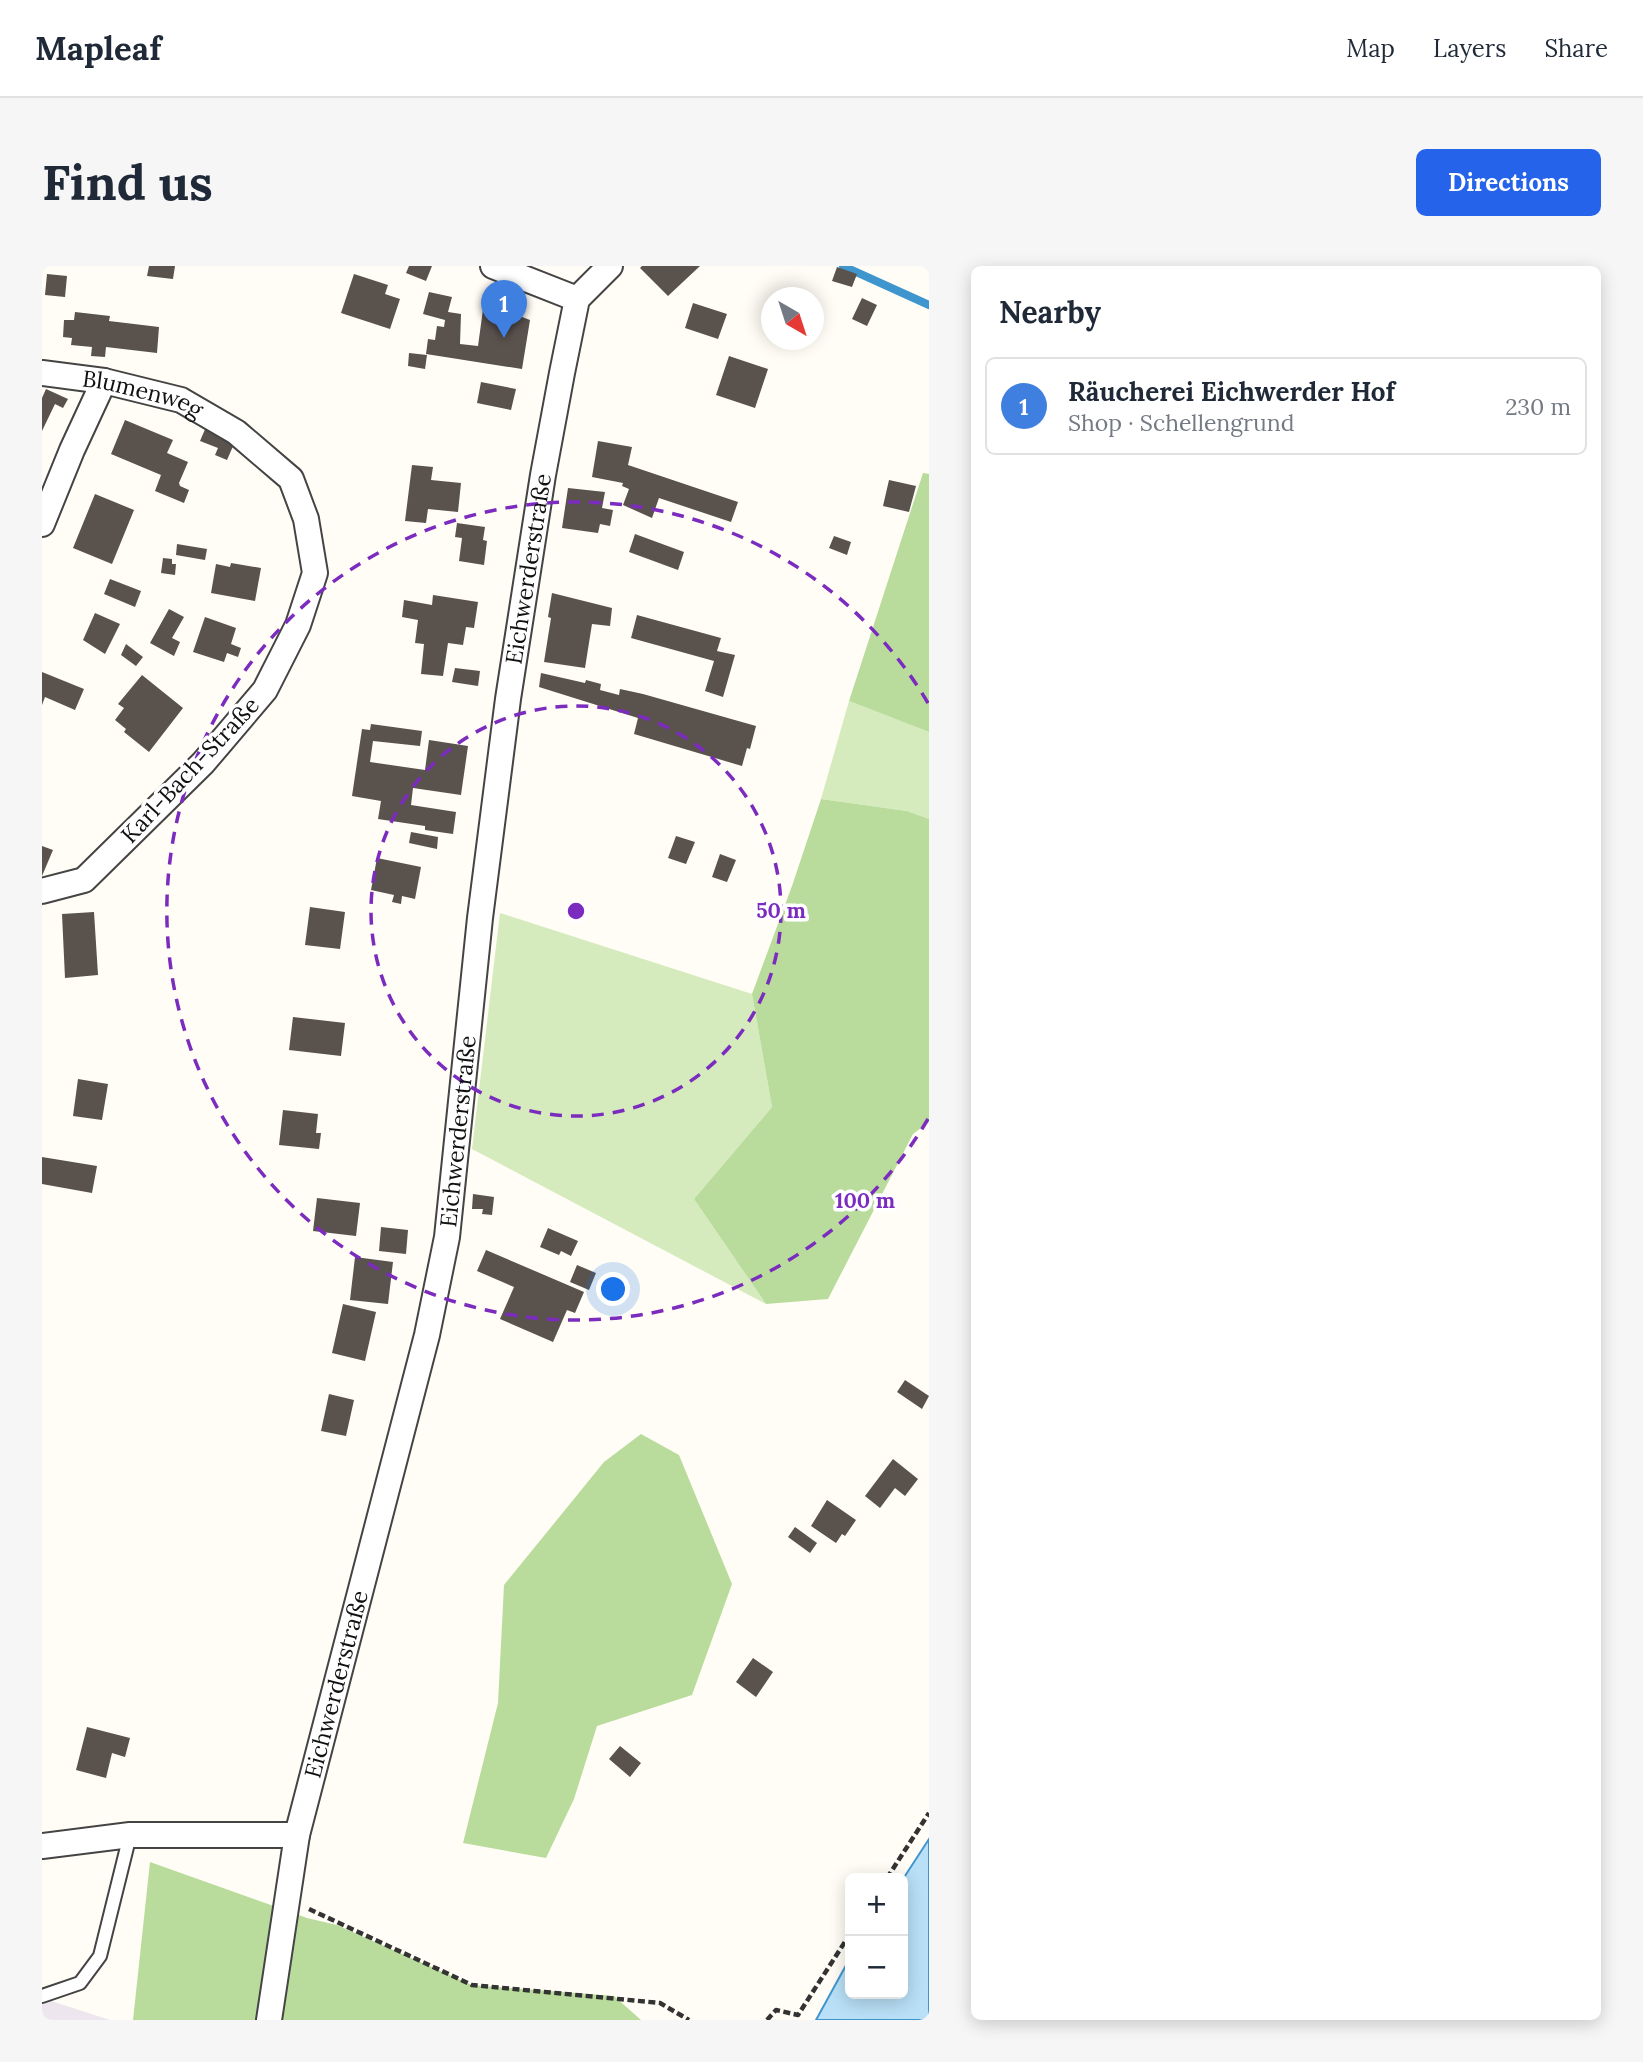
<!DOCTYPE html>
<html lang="en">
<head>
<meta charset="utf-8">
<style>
  :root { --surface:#fff; --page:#f6f6f7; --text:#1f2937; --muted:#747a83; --line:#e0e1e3; --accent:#2563eb }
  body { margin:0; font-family:Lora,serif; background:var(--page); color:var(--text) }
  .controls { position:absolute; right:21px; bottom:21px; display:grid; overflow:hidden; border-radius:10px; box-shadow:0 4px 18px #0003 }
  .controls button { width:63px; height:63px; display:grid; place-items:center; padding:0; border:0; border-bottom:2px solid var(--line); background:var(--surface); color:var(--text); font:35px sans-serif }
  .compass { position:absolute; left:719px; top:21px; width:63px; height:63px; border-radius:50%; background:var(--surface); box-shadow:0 4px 18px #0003; rotate:141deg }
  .you { position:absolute; left:572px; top:1024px; width:24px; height:24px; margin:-18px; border:5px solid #fff; border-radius:50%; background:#1a73e8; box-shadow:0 0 0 10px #1a73e833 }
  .badge { display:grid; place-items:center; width:46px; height:46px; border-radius:50%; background:var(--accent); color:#fff; font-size:23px; font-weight:700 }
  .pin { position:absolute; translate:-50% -58px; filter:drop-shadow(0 2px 4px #0008) }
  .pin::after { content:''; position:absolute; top:37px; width:24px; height:21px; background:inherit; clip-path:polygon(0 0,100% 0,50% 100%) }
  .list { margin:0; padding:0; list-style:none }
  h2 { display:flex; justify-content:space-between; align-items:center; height:91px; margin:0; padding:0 28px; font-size:30px }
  h2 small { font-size:23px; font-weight:400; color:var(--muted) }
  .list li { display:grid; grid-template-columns:46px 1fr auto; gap:21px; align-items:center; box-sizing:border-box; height:98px; margin:0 14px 14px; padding:0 14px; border:2px solid var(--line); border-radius:10px }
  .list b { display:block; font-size:26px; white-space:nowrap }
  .list p { margin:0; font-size:23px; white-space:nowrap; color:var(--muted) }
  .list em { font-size:23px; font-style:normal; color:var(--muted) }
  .map { position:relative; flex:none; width:887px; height:1754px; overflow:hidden; border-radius:10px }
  header { display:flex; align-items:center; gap:42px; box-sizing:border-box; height:98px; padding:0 35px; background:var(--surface); border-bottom:2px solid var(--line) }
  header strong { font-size:33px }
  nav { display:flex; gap:38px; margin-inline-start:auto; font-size:24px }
  .intro { display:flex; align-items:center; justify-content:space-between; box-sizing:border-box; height:168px; padding:0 42px }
  h1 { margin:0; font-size:49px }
  .button { padding:18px 32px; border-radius:10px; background:var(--accent); color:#fff; font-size:24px; font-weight:700 }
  main { display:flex; gap:42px; padding:0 42px }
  aside { flex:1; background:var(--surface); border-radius:10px; box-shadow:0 4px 18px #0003 }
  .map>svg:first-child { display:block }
</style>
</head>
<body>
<header>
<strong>Mapleaf</strong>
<nav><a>Map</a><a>Layers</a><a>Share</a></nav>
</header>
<div class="intro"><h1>Find us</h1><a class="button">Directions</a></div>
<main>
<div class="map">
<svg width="887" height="1754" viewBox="0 0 887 1754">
  <rect width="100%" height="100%" fill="#fffdf5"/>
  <path fill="#eee6ef" d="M0 1732 68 1754H0Z"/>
  <path fill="#d5ebbd" d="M807 435 887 466V553L865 545 779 533Z
    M458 647 710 728 730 841 652 933 724 1038 430 883Z"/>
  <path fill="#b9dc9c" d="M881 207 887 208V466L807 435Z
    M779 533 865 545 887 553V856L871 868 786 1033 724 1038 652 933 730 841 710 728 750 620Z
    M599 1168 637 1189 690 1318 650 1429 555 1460 532 1533 504 1592 421 1577 456 1437 462 1319 562 1196Z
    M108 1596 265 1652 295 1659 430 1719 572 1730 599 1754H91Z"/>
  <path fill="#b9e0f7" stroke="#3f96cf" stroke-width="2" d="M887 1573V1754H774L808 1692V1728H861V1613Z"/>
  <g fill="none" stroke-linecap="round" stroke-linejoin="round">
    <path stroke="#3f96cf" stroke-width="8" d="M801 0 887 39"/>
  </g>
  <path fill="#5a524d" d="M107 0H133L131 13 105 10Z
    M367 0H390L384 15 364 7Z
    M600 0H658L626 30 598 2Z
    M795 1 815 8 810 21 790 15Z
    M5 8 25 10 23 31 3 29Z
    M312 8 346 19 343 28 358 33 348 63 299 47Z
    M387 26 410 31 406 46 419 48 418 78 436 80 442 36 488 54 480 103 384 88 386 73 393 74 395 60 402 61 403 54 381 48Z
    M820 32 835 39 825 60 810 53Z
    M651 37 685 48 676 73 643 62Z
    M33 46 68 50 67 55 117 61 115 87 64 81 63 91 49 90 50 81 29 79 30 72 21 71 22 54H32Z
    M367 87 385 89 383 103 366 100Z
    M687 90 726 103 713 142 674 129Z
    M439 116 474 123 469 144 435 137Z
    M4 123 26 133 21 142 13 138 0 165V132Z
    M83 154 131 174 125 187 146 196 137 217 138 220 147 224 142 237 113 225 119 209 69 188Z
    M164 161 192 178 185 194 173 189 176 182 158 175Z
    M556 175 590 181 586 199 696 236 689 256 617 232 610 252 581 239 587 223 580 220 581 217 550 211Z
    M370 199 391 201 389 214 419 217 416 246 386 243 384 257 363 255Z
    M847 214 874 220 867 246 841 240Z
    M526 222 563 226 560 242 571 244 568 260 558 258 556 267 520 262Z
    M53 228 92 244 70 298 31 282Z
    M415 257 443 261 441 274 445 275 442 299 417 295 420 272 413 271Z
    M593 268 642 286 636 304 587 286Z
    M792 270 809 276 805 289 787 282Z
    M135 278 165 283 163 294 134 289Z
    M121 292 130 293V298H134L133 309 119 307Z
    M189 297 219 302 213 335 169 327 174 298 188 301Z
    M68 313 99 325 93 341 62 328Z
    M510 327 570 342 568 360 550 358 543 402 502 396 509 352 506 351Z
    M391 329 436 336 432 362 424 361 421 379 406 377 401 410 379 408 382 378 373 377 376 354 360 351 362 334 390 339Z
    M127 343 142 351 130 372 138 376 132 390 108 377Z
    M53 347 78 358 63 388 41 374Z
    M595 349 679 372 675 385 693 389 681 431 663 425 672 395 589 372Z
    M163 351 194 362 189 378 199 382 196 391 185 387 182 396 151 386Z
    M84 378 101 391 94 400 79 389Z
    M413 402 438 405 436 420 410 416Z
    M0 406 42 423 33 444 3 431 0 439Z
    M499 407 543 417 544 414 559 418 558 424 577 429 578 423 601 428 714 460 708 483 705 482 700 500 592 468 596 452 497 421Z
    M100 409 141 442 107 486 82 466 84 463 73 454 82 442 76 438Z
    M329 458 380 465 378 480 331 475 328 496 383 504 387 474 426 480 419 529 371 522 369 539 414 546 411 568 383 564V560L336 553 339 535 310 530 320 463 328 464Z
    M369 566 396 571 395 583 367 577Z
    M634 570 653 576 644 598 626 592Z
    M0 580 11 584 0 610Z
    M678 588 694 594 685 616 670 611Z
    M335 592 379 601 373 633 360 630 359 638 350 636 352 629 329 624Z
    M268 641 303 646 298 683 263 679Z
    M52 646 56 709 23 712 20 648Z
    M251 751 303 757 299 790 247 784Z
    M36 813 66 818 60 854 31 850Z
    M241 844 276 848 274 867H279L277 883 237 879Z
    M0 891 55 900 50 927 0 918Z
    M431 928 452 931 450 949 440 948 441 943H430Z
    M275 932 318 937 314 970 271 965Z
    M339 961 366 964 364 988 337 985Z
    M506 962 536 975 529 990 519 985 517 989 498 981Z
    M444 984 542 1026 533 1047 525 1044 511 1076 458 1053 472 1021 435 1005Z
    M313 991 351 996 346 1038 308 1034Z
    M535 999 554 1007 547 1024 528 1016Z
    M301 1038 334 1046 323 1095 290 1087Z
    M863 1114 887 1130 880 1143 855 1126Z
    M287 1128 312 1134 304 1170 279 1165Z
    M851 1193 876 1213 863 1230 853 1222 838 1242 823 1230Z
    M785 1234 814 1254 803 1270 800 1268 794 1277 769 1260Z
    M753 1261 775 1277 768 1287 746 1271Z
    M711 1392 731 1406 714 1431 694 1416Z
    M45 1461 88 1472 83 1491 70 1487 64 1512 34 1504Z
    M578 1480 599 1497 588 1511 567 1493Z"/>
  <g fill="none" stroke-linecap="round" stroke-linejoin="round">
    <g stroke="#444" stroke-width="16">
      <path id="service" d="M0 1730 38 1717 58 1690 88 1569"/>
    </g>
    <g stroke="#444" stroke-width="28">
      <g id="minor">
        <path d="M451 0 535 33"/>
        <path id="s1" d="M0 107 62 115 139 134 194 166 249 213 264 253 273 307 256 359 223 424 161 497 42 614 0 625"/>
        <path d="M0 258 30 184 62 115"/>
        <path d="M0 1580 88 1569H255"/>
        <path id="s2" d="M227 1754 255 1569 385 1069 405 971 438 652 466 433 501 209 520 107 535 33 568 0"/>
      </g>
    </g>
    <path stroke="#333" stroke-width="4.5" stroke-dasharray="7 3.5" stroke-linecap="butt" d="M845 1612 887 1547
      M267 1643 430 1719 618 1737 647 1754
      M725 1754 734 1744 756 1749 808 1668"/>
    <use href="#service" stroke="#fff" stroke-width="12"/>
    <use href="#minor" stroke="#fff" stroke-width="24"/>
  </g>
  <g fill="none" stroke="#7b2cbf" stroke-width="3.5" stroke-dasharray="12 9">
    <circle cx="534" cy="645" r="205"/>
    <path d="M886 853A409 409 0 1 1 886 437"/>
  </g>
  <g text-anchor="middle" stroke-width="7" stroke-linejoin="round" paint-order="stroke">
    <g font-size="23" fill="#111" stroke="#fff">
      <text dy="8" stroke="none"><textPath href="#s1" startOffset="103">Blumenweg</textPath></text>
      <text dy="8" stroke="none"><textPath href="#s2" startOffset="1477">Eichwerderstraße</textPath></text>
      <text transform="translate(148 504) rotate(-47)" y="8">Karl-Bach-Straße</text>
      <text dy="8" stroke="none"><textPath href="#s2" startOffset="910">Eichwerderstraße</textPath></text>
      <text dy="8" stroke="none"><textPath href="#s2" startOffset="343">Eichwerderstraße</textPath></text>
    </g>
  </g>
  <circle cx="534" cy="645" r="10" fill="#7b2cbf" stroke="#fff" stroke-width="3.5"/>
  <g font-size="21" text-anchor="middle" font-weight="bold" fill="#7b2cbf" stroke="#fff" stroke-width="7" stroke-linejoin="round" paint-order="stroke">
    <text x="739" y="652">50 m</text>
    <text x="823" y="942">100 m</text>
  </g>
</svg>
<div class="controls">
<button>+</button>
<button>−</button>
</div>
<svg class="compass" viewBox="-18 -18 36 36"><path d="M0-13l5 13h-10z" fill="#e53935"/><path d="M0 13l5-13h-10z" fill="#747a83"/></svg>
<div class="you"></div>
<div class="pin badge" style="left:462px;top:72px;background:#3f7fe0">1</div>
</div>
<aside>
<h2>Nearby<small></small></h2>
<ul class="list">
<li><span class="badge" style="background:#3f7fe0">1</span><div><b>Räucherei Eichwerder Hof</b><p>Shop · Schellengrund</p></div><em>230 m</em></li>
</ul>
</aside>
</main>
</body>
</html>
